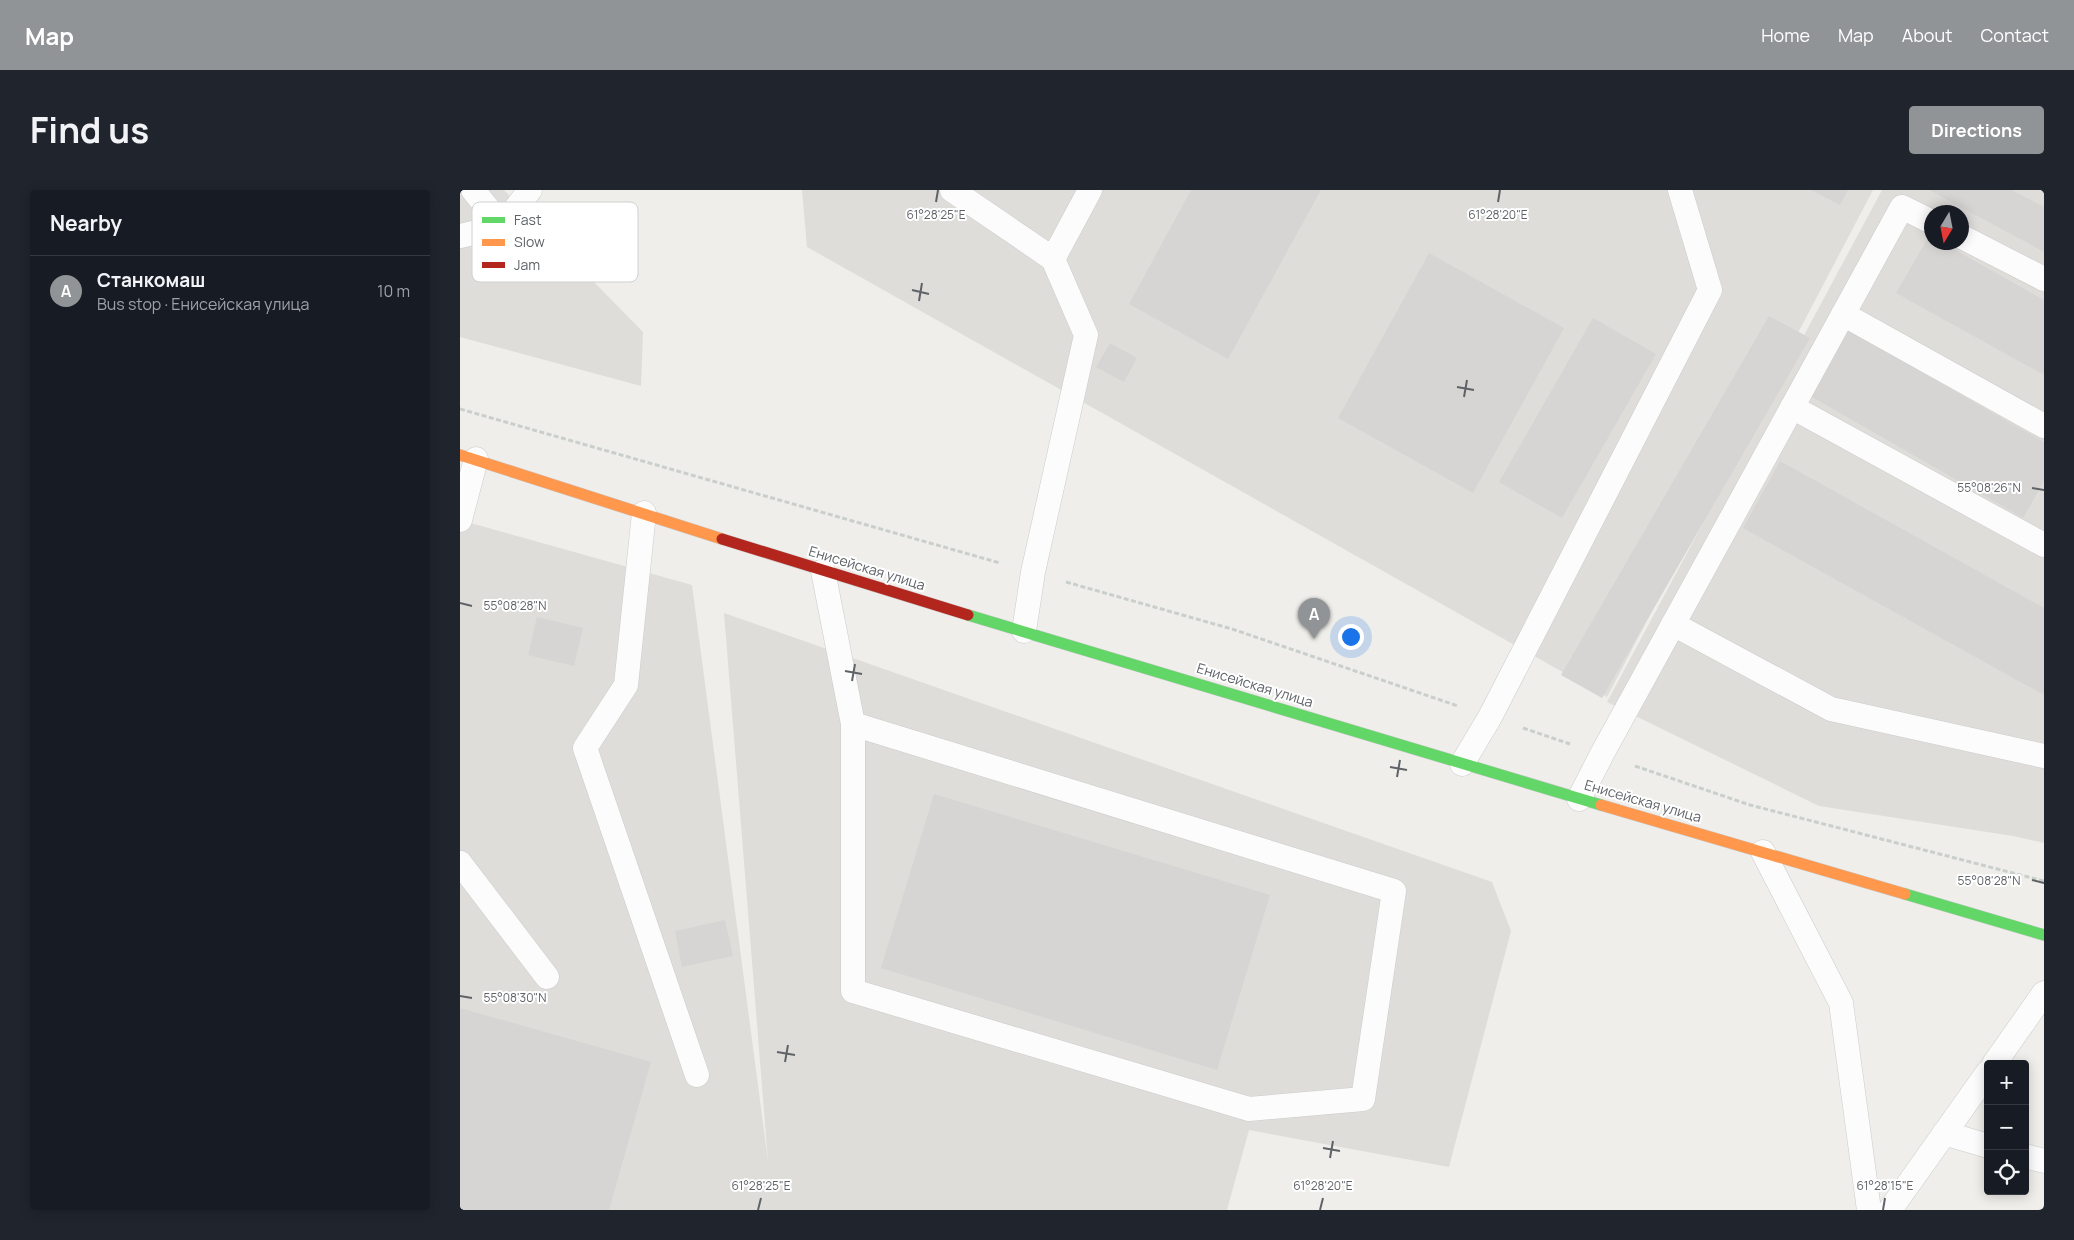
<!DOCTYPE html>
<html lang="en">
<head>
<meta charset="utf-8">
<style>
  :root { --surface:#171b24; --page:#20242c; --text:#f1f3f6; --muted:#9ea1a6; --line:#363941; --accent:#919496 }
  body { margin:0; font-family:Manrope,sans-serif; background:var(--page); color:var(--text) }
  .controls { position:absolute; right:15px; bottom:15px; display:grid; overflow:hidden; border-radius:5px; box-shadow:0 2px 12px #0003 }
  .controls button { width:45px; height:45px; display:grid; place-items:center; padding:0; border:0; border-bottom:1px solid var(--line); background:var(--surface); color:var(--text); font:25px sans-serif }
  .compass { position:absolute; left:1464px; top:15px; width:45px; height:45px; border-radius:50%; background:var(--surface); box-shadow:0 2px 12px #0003; rotate:190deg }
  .you { position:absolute; left:890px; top:446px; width:18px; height:18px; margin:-12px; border:4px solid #fff; border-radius:50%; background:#1a73e8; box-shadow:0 0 0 8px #1a73e833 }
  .badge { display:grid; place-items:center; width:32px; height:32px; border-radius:50%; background:var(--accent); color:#fff; font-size:16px; font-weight:700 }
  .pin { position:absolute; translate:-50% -41px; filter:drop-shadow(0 1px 2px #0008) }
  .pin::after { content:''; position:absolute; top:26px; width:18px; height:15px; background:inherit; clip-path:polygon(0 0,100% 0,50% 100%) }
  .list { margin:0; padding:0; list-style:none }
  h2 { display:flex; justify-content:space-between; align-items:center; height:65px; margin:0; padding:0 20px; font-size:21px }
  h2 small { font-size:16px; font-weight:400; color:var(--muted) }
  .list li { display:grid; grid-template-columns:32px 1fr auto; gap:15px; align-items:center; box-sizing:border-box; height:70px; padding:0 20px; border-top:1px solid var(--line) }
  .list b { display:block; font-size:19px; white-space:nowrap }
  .list p { margin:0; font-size:16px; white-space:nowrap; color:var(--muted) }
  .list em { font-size:16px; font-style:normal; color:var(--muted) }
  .icon { flex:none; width:28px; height:28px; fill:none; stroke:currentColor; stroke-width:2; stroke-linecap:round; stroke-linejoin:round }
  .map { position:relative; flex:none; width:1584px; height:1020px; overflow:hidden; border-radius:5px }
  header { display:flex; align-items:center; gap:30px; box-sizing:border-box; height:70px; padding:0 25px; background:var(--accent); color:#fff }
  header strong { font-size:24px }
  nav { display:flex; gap:28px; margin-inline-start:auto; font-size:18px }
  .intro { display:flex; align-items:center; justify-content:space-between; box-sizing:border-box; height:120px; padding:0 30px }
  h1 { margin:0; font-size:35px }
  .button { padding:12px 22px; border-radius:5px; background:var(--accent); color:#fff; font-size:18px; font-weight:700 }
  main { display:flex; gap:30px; padding:0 30px }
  aside { flex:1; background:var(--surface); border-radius:5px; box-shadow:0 2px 12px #0003 }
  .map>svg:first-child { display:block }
</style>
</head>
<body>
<header>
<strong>Map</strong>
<nav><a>Home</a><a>Map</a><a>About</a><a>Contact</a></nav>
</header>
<div class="intro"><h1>Find us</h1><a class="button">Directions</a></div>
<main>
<aside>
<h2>Nearby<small></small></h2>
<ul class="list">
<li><span class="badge">A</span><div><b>Станкомаш</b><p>Bus stop · Енисейская улица</p></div><em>10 m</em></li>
</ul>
</aside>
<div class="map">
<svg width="1584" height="1020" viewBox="0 0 1584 1020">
  <rect width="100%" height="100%" fill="#efeeea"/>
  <path fill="#dfddda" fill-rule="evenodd" d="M0 0H44L183 142 181 196 0 147Z
    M342 0H1413L1147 507 347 57Z
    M1422 0H1584V653L1553 646 1359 616 1147 512ZM1472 22H1502V52H1472Z
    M0 330 232 395 308 971 264 423 1032 692 1051 741 989 977 789 940 767 1020H0Z"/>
  <path fill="#d6d5d3" d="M731 0H861L768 169 669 114Z
    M1351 0H1388L1380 15Z
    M1469 0H1552L1584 17V62Z
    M1469 46 1472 47V52H1481L1584 110V185L1436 103Z
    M969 63 1104 138 1013 303 878 228Z
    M1309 126 1350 148 1142 508 1101 485Z
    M1133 128 1196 164 1102 328 1039 292Z
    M1382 137 1584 252V291L1563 328 1345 203Z
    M650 153 677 168 664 192 636 177Z
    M1320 271 1584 418V505L1283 338Z
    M77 427 123 438 114 476 68 465Z
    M474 604 810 705 757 880 421 778Z
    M265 730 273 766 222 777 215 741Z
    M0 818 191 872 149 1020H0Z"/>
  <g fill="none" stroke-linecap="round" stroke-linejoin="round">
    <g stroke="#cbcccc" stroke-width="25">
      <path id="lane" d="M13 0 42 36
        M492 0 593 69 626 145 573 382 564 441
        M0 46 42 36 70 0
        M1502 47 1584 89
        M593 69 630 0
        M1383 124 1584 236
        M1332 217 1584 355
        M184 323 166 495 125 558 237 885
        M0 330 16 269
        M363 381 393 534 934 701 903 909 789 919 393 801V534
        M1213 434 1371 519 1584 566
        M1002 574 1030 527 1250 100 1220 0
        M1119 609 1142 564 1442 17 1472 32
        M1303 662 1381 813 1409 1020
        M0 673 87 787
        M1534 874 1584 803
        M1484 943 1528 956
        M1565 966 1584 971
        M1430 1020 1528 882"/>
    </g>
    <g stroke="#cacacb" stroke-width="12">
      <path id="fast" d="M508 425 1141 615
        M1445 704 1584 745"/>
    </g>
    <g stroke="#cacacb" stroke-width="12">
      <path id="slow" d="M0 265 262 349
        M1141 615 1445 704"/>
    </g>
    <g stroke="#cacacb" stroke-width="12">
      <path id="jam" d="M262 349 508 425"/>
    </g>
    <path stroke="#cacfcc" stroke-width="3" stroke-dasharray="5 2.5" stroke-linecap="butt" d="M0 219 540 373
      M606 392 772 439 998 516
      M1063 538 1110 554
      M1175 576 1290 615 1584 691"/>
    <use href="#lane" stroke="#fdfcfc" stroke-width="24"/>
    <use href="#fast" stroke="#63d668" stroke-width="11"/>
    <use href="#slow" stroke="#ff974d" stroke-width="11"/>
    <use href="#jam" stroke="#b3261e" stroke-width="11"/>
  </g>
  <path fill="none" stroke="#5f6368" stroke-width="2" d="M476 12 478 0M1038 12 1040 0M452 100 469 104M459 111 462 93M997 197 1014 200M1004 207 1007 190M1572 298 1584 300M0 413 12 416M385 481 402 484M392 491 395 474M930 577 947 580M937 587 940 570M1572 690 1584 693M0 806 12 808M317 862 335 865M325 872 328 855M863 958 880 961M870 968 873 951M298 1020 301 1008M860 1020 863 1008M1423 1020 1425 1008"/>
  <g text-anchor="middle" stroke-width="4" stroke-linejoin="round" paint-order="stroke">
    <g font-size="14" fill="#5f6368" stroke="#fff">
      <text transform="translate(407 378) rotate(17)" y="5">Енисейская улица</text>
      <text transform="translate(795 495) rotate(17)" y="5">Енисейская улица</text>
      <text transform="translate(1183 611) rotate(16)" y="5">Енисейская улица</text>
    </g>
  </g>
  <rect x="12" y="12" width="166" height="80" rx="8" fill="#fff" stroke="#cfd0d2" stroke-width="1"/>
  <rect x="22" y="27" width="23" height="6" fill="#63d668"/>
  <rect x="22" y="49" width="23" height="7" fill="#ff974d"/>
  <rect x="22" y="72" width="23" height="6" fill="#b3261e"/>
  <g font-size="14" fill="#5f6368">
    <text x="54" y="35">Fast</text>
    <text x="54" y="57">Slow</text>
    <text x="54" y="80">Jam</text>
  </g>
  <g font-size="12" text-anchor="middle" fill="#5f6368" stroke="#fff" stroke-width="4" stroke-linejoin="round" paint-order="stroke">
    <text x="476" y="29">61°28'25"E</text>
    <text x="1038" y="29">61°28'20"E</text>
    <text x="1529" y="302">55°08'26"N</text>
    <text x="55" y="420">55°08'28"N</text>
    <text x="1529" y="695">55°08'28"N</text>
    <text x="55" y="812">55°08'30"N</text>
    <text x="301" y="1000">61°28'25"E</text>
    <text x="863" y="1000">61°28'20"E</text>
    <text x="1425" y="1000">61°28'15"E</text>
  </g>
</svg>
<div class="controls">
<button>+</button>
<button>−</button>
<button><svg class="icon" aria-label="locate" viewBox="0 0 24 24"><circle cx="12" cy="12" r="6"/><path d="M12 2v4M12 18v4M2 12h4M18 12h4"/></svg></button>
</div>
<svg class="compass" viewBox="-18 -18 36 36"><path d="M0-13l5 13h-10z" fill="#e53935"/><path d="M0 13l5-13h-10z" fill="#9ea1a6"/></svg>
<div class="you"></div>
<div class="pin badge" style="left:854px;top:449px">A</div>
</div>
</main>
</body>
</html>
